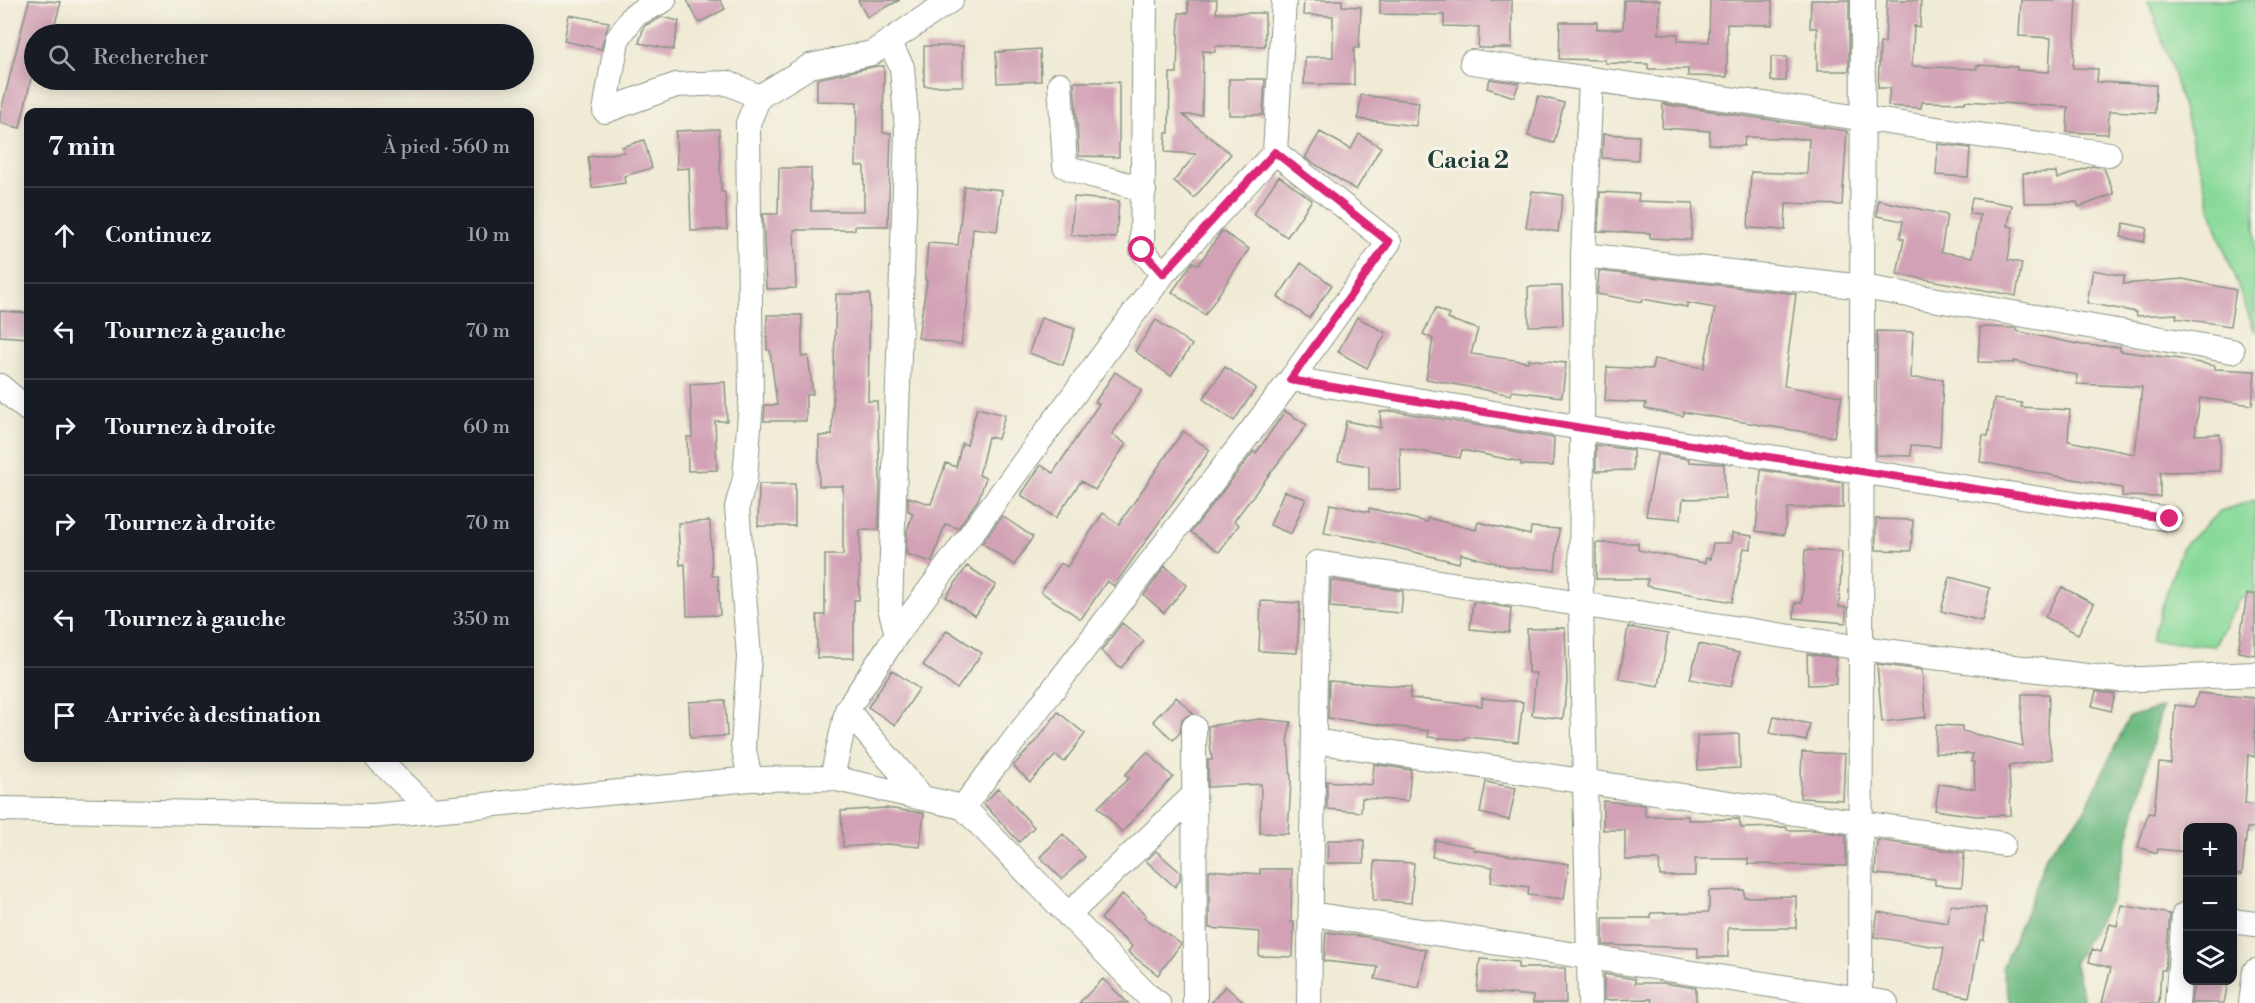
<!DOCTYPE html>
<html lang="fr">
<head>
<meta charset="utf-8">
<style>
  :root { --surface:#171b24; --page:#242831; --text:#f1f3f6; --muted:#9ea1a6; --line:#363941 }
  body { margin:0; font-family:"Libre Bodoni",serif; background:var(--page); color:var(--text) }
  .controls { position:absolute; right:18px; bottom:18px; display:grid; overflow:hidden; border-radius:12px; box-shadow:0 3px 15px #0003 }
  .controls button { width:54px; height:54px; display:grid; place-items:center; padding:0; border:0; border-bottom:2px solid var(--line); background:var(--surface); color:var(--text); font:30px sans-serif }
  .stop { position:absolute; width:18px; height:18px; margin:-14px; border:4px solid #db2777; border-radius:50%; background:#fff }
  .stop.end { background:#db2777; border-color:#fff; box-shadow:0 2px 6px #0008 }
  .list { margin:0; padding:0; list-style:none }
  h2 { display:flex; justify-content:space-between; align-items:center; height:78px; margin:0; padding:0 24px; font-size:26px }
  h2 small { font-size:20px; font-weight:400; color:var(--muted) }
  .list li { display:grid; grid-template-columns:39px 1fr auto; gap:18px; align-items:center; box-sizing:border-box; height:96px; padding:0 24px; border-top:2px solid var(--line) }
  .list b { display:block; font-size:22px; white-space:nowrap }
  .list em { font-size:20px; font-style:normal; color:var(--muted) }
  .icon { flex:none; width:33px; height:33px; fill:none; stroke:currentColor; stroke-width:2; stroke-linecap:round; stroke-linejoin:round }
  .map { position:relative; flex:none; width:2255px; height:1003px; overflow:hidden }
  .search { position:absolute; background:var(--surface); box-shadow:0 3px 15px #0003; left:24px; top:24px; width:510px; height:66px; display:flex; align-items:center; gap:15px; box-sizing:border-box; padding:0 21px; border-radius:33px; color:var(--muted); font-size:22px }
  .panel { position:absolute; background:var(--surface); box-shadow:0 3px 15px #0003; left:24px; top:108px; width:510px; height:654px; border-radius:12px }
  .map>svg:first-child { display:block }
</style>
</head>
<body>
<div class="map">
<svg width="2255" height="1003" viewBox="0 0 2255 1003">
  <rect width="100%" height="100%" fill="#f7f3e8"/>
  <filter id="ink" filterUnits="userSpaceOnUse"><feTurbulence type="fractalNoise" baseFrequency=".0167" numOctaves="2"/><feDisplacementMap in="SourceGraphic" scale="12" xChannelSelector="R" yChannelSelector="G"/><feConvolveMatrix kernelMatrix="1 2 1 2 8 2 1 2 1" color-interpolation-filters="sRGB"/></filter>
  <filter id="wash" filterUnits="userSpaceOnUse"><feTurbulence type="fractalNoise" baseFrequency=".008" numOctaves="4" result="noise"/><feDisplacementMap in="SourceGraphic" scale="24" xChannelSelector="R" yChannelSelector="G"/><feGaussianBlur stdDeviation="1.35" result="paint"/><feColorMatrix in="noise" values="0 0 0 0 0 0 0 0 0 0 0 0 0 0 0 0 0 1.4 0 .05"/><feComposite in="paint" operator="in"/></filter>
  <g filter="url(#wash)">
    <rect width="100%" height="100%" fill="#f0ebd5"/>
    <path fill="#89da9a" stroke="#548c67" stroke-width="1.5" d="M2148 0H2255V332L2216 227 2172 68Z
      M2255 500V593L2239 600 2214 646 2151 641 2181 549 2220 511Z"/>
    <path fill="#6eba82" stroke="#467c5b" stroke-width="1.5" d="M2162 707 2113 897 2074 962 2085 1003H2011L2002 968 2035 890 2046 855 2084 812 2129 717Z"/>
    <g id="blocks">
      <path fill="#d2a1b5" d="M29 0 61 2 52 34H34V66L20 128 0 123V115Z
        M687 0H720L725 9 699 23Z
        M858 0H900L867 17Z
        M1188 0H1217L1216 13H1265V46H1215V52L1203 51 1202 115H1183L1231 154 1194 198 1174 181 1196 154 1165 152 1166 133H1169L1170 73H1177L1179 13H1188Z
        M1304 0H1342V6L1361 7 1359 48H1354V85L1304 84 1305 57H1333V16L1303 15Z
        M1380 0H1512V48H1478L1479 27 1444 26V15L1380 14Z
        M1624 0H1660L1659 34H1678V41L1709 42 1710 0H1772V25L1727 24V77L1688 76V69H1648V64L1605 63V60L1559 59 1560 22H1597V29H1623Z
        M1811 0H1849V71H1817V28H1810Z
        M1887 0H1921L1920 27 1914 26 1912 66 1977 69V65L2017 67V70L2049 72 2051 38 2019 36 2021 0H2077L2073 68 2098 69 2097 82 2156 85 2155 113 2109 111 2108 134 2067 132 2068 107 1965 101V103L1922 102 1921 108 1888 106 1890 88H1878L1880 43H1885Z
        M569 15 609 22 601 49 564 41Z
        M662 17 679 21 673 50 639 43 644 26Z
        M924 46H963V86H924Z
        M1040 49 1041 81 997 83 996 52Z
        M1771 57H1787L1786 81H1771Z
        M877 66H884L883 133H891L888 226H855V230H794L796 288 766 289 763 214H778L779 168H811V211H864V166H856L857 102 817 101V79Z
        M1229 79H1265L1263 115H1229Z
        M1490 79 1519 83 1514 97 1487 88Z
        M1074 82H1119V157L1079 156Z
        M1361 95 1419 102 1416 126 1358 119Z
        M1538 96 1564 103 1554 143 1528 136Z
        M1663 104 1847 131 1842 205 1786 203 1785 230 1748 228 1751 172 1807 174 1809 139 1745 137 1744 146 1709 144 1710 131 1662 128Z
        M719 129 721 192H725L727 229 691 231 689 168 677 169 676 131Z
        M1320 132 1351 149 1359 134 1381 147 1356 190 1305 158Z
        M1603 134 1639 136 1638 160 1602 158Z
        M644 140 652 168 624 176 625 183 592 188 588 157 624 152 622 147Z
        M1938 144 1970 148 1968 177 1936 175Z
        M2092 166 2104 168 2114 194 2079 207 2077 202 2024 203 2023 173 2056 172 2057 179Z
        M1279 176 1312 200 1287 237 1253 214Z
        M964 186 1002 190 997 231 973 228 967 306 961 345 918 338 927 280H925L928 243 958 245Z
        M1532 191 1563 195 1558 232 1526 227Z
        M1600 192 1639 194 1638 201 1693 203 1691 240 1650 238V233L1598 231Z
        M1074 197 1119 201 1116 238 1071 235Z
        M1972 198 2012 205 2008 226 2013 227 2008 260 2022 263 2016 296 1897 274 1904 239 1900 238 1903 221 1877 216 1878 200 1947 215 1941 252 1973 257 1980 215 1969 214Z
        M2124 223 2147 228 2144 242 2121 237Z
        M1222 231 1249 249 1205 315 1172 292 1193 262 1198 265Z
        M1301 263 1332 285 1309 318 1278 297Z
        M2093 270 2125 276 2123 284 2183 279 2236 290 2230 326 2176 318 2177 314 2137 316 2136 312 2087 303Z
        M1599 271 1796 294 1784 386 1842 396 1834 437 1684 412 1683 416 1645 409 1646 403 1605 401 1607 367 1652 369 1654 359 1704 368 1715 308 1687 303V307L1643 299 1642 302 1597 294Z
        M1562 286 1563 325 1529 326 1528 287Z
        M836 294H870L868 401H877L880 483 879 530H860L859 600H854V658H817V615H825V555H843V486H819V436L832 435Z
        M1436 308 1450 315 1448 319 1478 329 1471 354 1528 362V359L1566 363 1562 397 1512 391 1511 395 1426 379 1433 339 1423 334Z
        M0 311 28 313V338L0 336Z
        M767 315H802V357L808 356 813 394 806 395V421H764L765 405H777L770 350H767Z
        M1357 317 1386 333 1367 368 1338 352Z
        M1041 318 1075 329 1063 365 1029 353Z
        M1156 320 1192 345 1171 376 1135 351Z
        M1980 327 2016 328V331L2082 345 2120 347V351L2180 359 2215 366V369L2255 371 2252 405 2200 398 2195 435 2220 434V471L2160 472V497L2122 496V488L1980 462 1983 435 1988 436 1994 399 2022 403 2021 407 2070 410 2068 441 2135 454 2142 387 2077 384V375L2014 361V363L1978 362Z
        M1877 331 1913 332 1911 378 1943 379 1940 447 1911 445V456L1876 455Z
        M1225 367 1256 388 1234 421 1203 399Z
        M1115 372 1142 390 1112 434 1126 444 1095 490 1081 481 1056 518 1021 495 1041 465 1053 473 1099 404 1095 402Z
        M725 382 727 421H715L717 470 688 471 687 437H692L690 384Z
        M977 408 1005 415 998 439 988 437 979 475 986 478 978 500 958 528 945 524 932 562 906 554 907 531 913 513 908 511V497L931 504 946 463 956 467 962 443 967 445Z
        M1285 411 1307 425 1234 521 1239 525 1219 552 1191 532 1254 451 1256 453Z
        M1393 411 1554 438 1553 466 1521 465V462L1462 450 1460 458 1400 448 1401 490H1369V466L1338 461 1346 421 1381 428 1380 412Z
        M1183 431 1210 450 1114 586 1107 581 1081 619 1041 592 1061 563 1067 567 1103 513 1119 524Z
        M1596 445 1633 450V470L1596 471Z
        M1657 454 1689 459V462L1724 464 1725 498 1683 499 1681 519 1646 516Z
        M1761 470 1843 483V508H1788L1784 535 1756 531Z
        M759 484H795V526H758Z
        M1284 491 1306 499 1291 534 1270 525Z
        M1330 504 1369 512V508L1427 522 1428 518 1476 530 1478 522 1530 535 1531 527 1559 529 1555 570 1511 567 1461 554 1459 563 1361 539 1324 533Z
        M1002 516 1033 537 1014 565 982 543Z
        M1876 519 1913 520 1911 551 1876 550Z
        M710 521 712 576H718L720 615 687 616 685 564 680 565 678 523Z
        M1732 533 1752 536 1751 549 1744 548 1732 602 1646 586 1648 579H1596V543H1638V550L1705 563 1706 558 1710 559 1713 543H1731Z
        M1805 550 1842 552 1839 607 1847 608 1845 623 1794 618 1795 603H1802Z
        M967 566 996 585 975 616 946 597Z
        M1165 566 1187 585 1164 613 1144 595Z
        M1950 577 1990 588 1982 621 1941 611Z
        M1331 580 1403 591 1401 613 1330 607Z
        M2062 587 2094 604 2078 634 2045 617Z
        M2247 594H2255V655L2238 652Z
        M1261 601 1300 603 1297 653 1259 651Z
        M1473 602 1511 608 1509 633 1470 629Z
        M1122 623 1144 641 1121 668 1101 651Z
        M1628 627 1668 634 1659 686 1619 679Z
        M1565 628 1567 682 1563 719 1532 715 1536 673H1528L1527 629Z
        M947 630 982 653 957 689 923 665Z
        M1699 644 1739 653 1731 687 1690 679Z
        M1807 654 1836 658V684L1808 685Z
        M1877 664 1922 670 1926 717 1882 722Z
        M892 670 919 689 895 725 868 707Z
        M1329 681 1411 687 1410 698 1482 706V698L1523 702 1518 742 1467 737 1466 740 1428 737 1429 731 1328 718Z
        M2096 691 2115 694 2111 711 2092 706Z
        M2198 693 2255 698V757L2248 755 2245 804 2255 805V818L2254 828H2247L2242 874 2232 873V828H2187V852L2158 849 2157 853 2138 847 2148 813 2154 814 2159 763 2171 764 2175 705 2194 707Z
        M2022 694H2049L2048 732 2052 759 2009 766 2011 815 1976 816 1935 810 1939 784 1975 789 1974 762H1971L1973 754 1935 753 1936 725 1962 726V731L2023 746 2021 730Z
        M1176 697 1193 713 1182 719 1180 733 1173 740 1153 721Z
        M725 700 727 736 690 738 689 702Z
        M1058 712 1085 734 1064 762 1056 755 1030 782 1013 766 1037 740Z
        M1774 716 1810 724 1806 741 1770 733Z
        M1260 719 1291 722 1288 736 1291 781 1288 834 1260 833 1261 784 1208 787V760H1212L1208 726Z
        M1739 734 1740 768 1698 770 1697 736Z
        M1147 752 1173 777 1122 832 1098 807 1129 778 1125 775Z
        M1802 752 1845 754 1843 800 1800 798Z
        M1374 764 1411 770 1408 801 1362 798 1361 812 1327 809V781L1372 785Z
        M1486 782 1516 788 1509 820 1480 813Z
        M998 788 1034 827 1019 842 984 804Z
        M1603 801 1645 805V816H1688V820L1739 819 1741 828 1787 827V830H1814L1846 835V866L1748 864V859H1695V876H1660L1659 860H1625V830H1603Z
        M885 808 924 813 920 847 887 844 843 847 841 811Z
        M1063 834 1085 857 1062 879 1040 857Z
        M1328 840H1364V863H1327Z
        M1435 840 1474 847 1473 850 1569 864 1564 899 1528 895 1529 887 1491 882 1493 867 1432 857Z
        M1877 840 1964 853 1962 887 1935 885V879L1875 874Z
        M1156 851 1180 872V880L1175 887 1146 861Z
        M1375 861 1414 863 1411 903 1373 900Z
        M1260 869H1292L1291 922H1294L1293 957 1259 956 1260 932 1209 928V870L1260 874Z
        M1744 890V897L1796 896V928H1728V957H1698V948L1603 945V918H1651V913L1709 912V891Z
        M1122 894 1146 915 1144 917 1181 944 1158 975 1128 952 1132 946 1101 919Z
        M1950 905 1986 908 1984 940H1980L1969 997 1936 990 1944 948 1874 937 1878 912 1948 923Z
        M2121 905 2170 914 2165 970H2161L2159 1003H2102L2111 968 2089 962 2092 949 2101 952 2110 924 2117 926Z
        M1326 932 1367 937 1426 950 1419 988 1375 979 1378 967 1324 961Z
        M1480 959 1518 962V968H1565L1566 1003H1533V996L1477 991Z
        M1604 974 1635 979V983H1662L1696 988V1003H1652V999L1604 1000Z
        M1103 979 1128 1003H1079Z
        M2194 981 2228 983 2224 1003H2191Z
        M1225 986 1245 1003H1211Z"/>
    </g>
  </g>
  <g filter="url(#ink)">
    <use href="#blocks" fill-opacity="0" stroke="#889484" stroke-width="1.5"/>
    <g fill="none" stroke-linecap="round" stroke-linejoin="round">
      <g stroke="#889484" stroke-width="26">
        <path id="minor" d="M664 0 634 15 617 40 605 111 676 85 728 83 759 97
          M1145 0 1142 250 1163 274
          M889 42 902 67 907 131 890 608 897 634
          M1472 62 2109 154
          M1060 84 1065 166C1091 178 1119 179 1144 191
          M1275 152 1389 242 1291 379
          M1583 255 1863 287 2232 351
          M0 386 28 410
          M847 710 923 798
          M1194 727 1195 1003
          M1314 741 2003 844
          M377 758 431 810
          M832 778 847 710 897 634 1163 274 1275 152 1284 0
          M750 779 743 745 749 657 737 507 745 478 751 401 748 123 759 97 810 66 872 53 951 0
          M963 807 1291 379 1582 428 2170 519
          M0 809 373 816 750 779 832 778 963 807 1146 994 1158 1003
          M1311 914 1886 1003
          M1068 915 1194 795
          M2232 921 2255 924
          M1309 1003 1317 563 1861 648 2119 680 2255 674
          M1590 1003 1581 604 1583 255 1591 79
          M1860 1003 1863 0
          M2177 1003 2184 915 2188 916
          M2251 1003 2255 971"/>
      </g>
      <use href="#minor" stroke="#fff" stroke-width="24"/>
    </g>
  </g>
  <g fill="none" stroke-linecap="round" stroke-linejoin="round" filter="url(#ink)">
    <path stroke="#db2777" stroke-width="8" d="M1142 250 1163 274 1275 152 1389 242 1290 380 1582 428 2170 519"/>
  </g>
  <g text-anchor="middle" stroke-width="6" stroke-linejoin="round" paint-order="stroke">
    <g font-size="24" font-weight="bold" fill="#1f3d34" stroke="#f7f3e8">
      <text x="1468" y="168">Cacia 2</text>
    </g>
  </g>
</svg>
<div class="controls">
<button>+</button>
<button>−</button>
<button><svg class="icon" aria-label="layers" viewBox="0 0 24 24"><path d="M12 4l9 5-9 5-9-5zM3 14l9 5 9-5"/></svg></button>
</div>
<div class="stop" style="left:1142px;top:250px"></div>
<div class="stop end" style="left:2170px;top:519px"></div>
<div class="search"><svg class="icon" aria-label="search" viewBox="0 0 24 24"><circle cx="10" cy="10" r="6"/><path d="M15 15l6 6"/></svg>Rechercher</div>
<section class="panel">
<h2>7 min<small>À pied · 560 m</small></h2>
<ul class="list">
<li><svg class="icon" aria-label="ahead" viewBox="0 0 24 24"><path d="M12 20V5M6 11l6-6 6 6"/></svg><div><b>Continuez</b></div><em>10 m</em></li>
<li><svg class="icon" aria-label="left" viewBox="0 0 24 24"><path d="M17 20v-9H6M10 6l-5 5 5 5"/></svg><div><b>Tournez à gauche</b></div><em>70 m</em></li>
<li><svg class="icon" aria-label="right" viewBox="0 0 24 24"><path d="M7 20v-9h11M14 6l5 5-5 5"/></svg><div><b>Tournez à droite</b></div><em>60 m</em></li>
<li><svg class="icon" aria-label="right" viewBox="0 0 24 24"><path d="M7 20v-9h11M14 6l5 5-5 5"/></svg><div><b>Tournez à droite</b></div><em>70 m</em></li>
<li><svg class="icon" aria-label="left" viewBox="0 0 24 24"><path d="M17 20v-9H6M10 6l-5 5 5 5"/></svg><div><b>Tournez à gauche</b></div><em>350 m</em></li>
<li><svg class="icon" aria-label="arrive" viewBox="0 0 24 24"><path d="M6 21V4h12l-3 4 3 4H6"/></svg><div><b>Arrivée à destination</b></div></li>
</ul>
</section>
</div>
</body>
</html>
